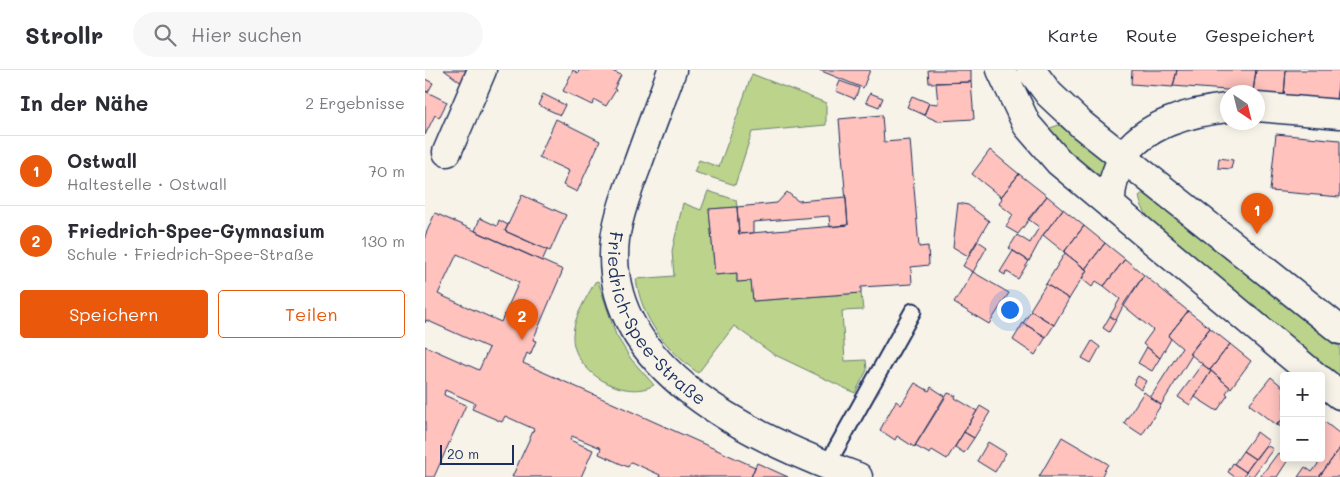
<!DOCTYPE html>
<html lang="de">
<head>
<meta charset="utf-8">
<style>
  :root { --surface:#fff; --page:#f7f7f7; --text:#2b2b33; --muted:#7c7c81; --line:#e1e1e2; --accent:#ea580c }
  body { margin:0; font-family:Mali,sans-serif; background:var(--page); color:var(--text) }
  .controls { position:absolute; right:15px; bottom:15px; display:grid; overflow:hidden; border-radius:5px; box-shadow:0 2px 12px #0003 }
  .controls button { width:45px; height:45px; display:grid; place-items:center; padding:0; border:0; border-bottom:1px solid var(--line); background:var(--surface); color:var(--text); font:25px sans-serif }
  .compass { position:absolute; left:795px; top:15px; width:45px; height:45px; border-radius:50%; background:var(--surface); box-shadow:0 2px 12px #0003; rotate:145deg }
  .scale { position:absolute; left:15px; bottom:12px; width:74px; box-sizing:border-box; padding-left:5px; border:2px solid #1b2f5e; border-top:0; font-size:14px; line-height:18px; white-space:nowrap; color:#1b2f5e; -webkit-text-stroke:4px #f7f3e8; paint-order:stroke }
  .you { position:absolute; left:584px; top:239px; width:18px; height:18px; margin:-12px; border:4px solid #fff; border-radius:50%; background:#1a73e8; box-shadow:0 0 0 8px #1a73e833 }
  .badge { display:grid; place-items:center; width:32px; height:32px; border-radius:50%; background:var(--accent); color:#fff; font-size:16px; font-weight:700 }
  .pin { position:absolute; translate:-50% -41px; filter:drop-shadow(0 1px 2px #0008) }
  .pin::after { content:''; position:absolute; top:26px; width:18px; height:15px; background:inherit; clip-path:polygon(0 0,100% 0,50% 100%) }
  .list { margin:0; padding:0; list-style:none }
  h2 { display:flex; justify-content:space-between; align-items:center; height:65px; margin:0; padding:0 20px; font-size:21px }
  h2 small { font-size:16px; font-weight:400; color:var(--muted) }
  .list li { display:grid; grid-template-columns:32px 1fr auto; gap:15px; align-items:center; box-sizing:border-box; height:70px; padding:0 20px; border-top:1px solid var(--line) }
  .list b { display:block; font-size:19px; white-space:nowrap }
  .list p { margin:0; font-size:16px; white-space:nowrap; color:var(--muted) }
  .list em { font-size:16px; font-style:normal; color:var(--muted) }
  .actions { display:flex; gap:10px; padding:15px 20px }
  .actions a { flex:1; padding:11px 0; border:1px solid var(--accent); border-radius:5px; text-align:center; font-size:18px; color:var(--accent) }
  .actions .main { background:var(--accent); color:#fff }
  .icon { flex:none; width:28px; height:28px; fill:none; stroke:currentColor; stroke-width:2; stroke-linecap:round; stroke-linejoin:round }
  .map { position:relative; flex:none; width:915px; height:407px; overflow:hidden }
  header { display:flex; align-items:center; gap:30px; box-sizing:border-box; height:70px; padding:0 25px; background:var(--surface); border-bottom:1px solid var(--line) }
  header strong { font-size:24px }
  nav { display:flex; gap:28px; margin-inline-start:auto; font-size:18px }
  .search { width:350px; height:45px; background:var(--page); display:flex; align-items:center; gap:12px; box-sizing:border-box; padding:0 18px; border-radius:28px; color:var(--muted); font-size:19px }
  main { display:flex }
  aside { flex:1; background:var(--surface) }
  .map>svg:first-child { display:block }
</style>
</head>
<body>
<header>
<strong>Strollr</strong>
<div class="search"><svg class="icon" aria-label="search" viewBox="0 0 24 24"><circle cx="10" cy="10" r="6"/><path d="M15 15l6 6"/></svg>Hier suchen</div>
<nav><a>Karte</a><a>Route</a><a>Gespeichert</a></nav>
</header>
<main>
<aside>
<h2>In der Nähe<small>2 Ergebnisse</small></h2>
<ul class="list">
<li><span class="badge">1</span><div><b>Ostwall</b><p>Haltestelle · Ostwall</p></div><em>70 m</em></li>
<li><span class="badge">2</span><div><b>Friedrich-Spee-Gymnasium</b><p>Schule · Friedrich-Spee-Straße</p></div><em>130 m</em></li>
</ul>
<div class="actions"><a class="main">Speichern</a><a>Teilen</a></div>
</aside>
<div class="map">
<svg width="915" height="407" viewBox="0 0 915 407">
  <rect width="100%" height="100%" fill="#f7f3e8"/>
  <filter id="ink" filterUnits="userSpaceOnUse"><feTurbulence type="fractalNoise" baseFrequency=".02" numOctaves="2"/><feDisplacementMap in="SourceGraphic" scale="10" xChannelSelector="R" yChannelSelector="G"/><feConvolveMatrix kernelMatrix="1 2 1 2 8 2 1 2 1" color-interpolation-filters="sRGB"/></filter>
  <g filter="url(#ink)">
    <path fill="#bbd38a" stroke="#6b8174" d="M327 4 401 33V55L327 62 310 115 269 102 274 90 294 97Z
      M634 55 649 67 682 82 679 109 672 110 619 60Z
      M722 120 915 273V308L740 166C730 155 716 142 714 126Z
      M283 121 311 130 312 137 284 139 290 205 312 203V212L326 211 328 231 436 223 438 240 417 241 420 291 441 290 442 300 430 323 348 284 309 256 273 303C240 278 217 250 211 209L249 206 247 181 258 133 276 140Z
      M173 211 191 265 206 289 229 315C199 332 146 301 148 265 148 248 162 227 170 212Z"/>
    <path fill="#ffc2bd" stroke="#1b2f5e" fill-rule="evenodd" d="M19 0H51L42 17Z
      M148 0 153 3 154 0H185L196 5 189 19 191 20 181 36 170 30 167 35 138 21Z
      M394 0H445L438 18Z
      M503 0H546V12L504 13Z
      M707 0H752L748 17 706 14Z
      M752 0H831L828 22 748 16Z
      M831 0H861L859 26 828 22Z
      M861 0H915L911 30 859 26Z
      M915 6V30H911Z
      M0 9 8 13 3 22 0 21Z
      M415 11 434 18 430 29 411 21Z
      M546 12 549 49 512 51 499 45 504 33 513 34 511 13Z
      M0 21 22 32 14 48 10 45 0 65Z
      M445 23 458 28 454 37 441 32Z
      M118 24 140 35 135 45 113 35Z
      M487 26 504 33 499 45 482 37Z
      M457 45 459 72 485 70 494 177 503 176 504 195 486 197 487 214 436 217V223L328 231 326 211 312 212V203L290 205 284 139 312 137 314 164 423 155 414 49Z
      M131 49 175 71 152 122 138 115 144 101 114 87Z
      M851 64 915 70V127L845 121Z
      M565 80 594 104 576 127 547 104Z
      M794 88 808 90 806 99 793 98Z
      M594 104 622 126 593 164 581 157 588 145 574 134 577 128 576 127Z
      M362 122 373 131 421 127 423 155 405 157 404 146 328 152V163L314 164 312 137 352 133Z
      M97 125 141 145 125 181 80 161Z
      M622 126 638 139 618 165 604 191 584 178 592 165 605 173 614 157 603 149Z
      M533 133 543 135 564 151 543 186 528 177Z
      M638 139 659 156 639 182 618 165Z
      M10 143 138 200 108 270 111 271 105 285 102 283 98 293 330 397 326 407H234L235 405 206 392 203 397 174 384 176 378 147 366 145 370 168 380 156 407H87L109 359 80 346 77 352 47 339 50 333 20 320 19 325 41 335 9 407H0V276L54 300 64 278 1 250 0 253V166ZM32 184 94 212 76 252 13 224Z
      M55 148 72 156 74 150 83 155 80 161 122 180 117 191 50 161Z
      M659 156 680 173 660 199 639 182Z
      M553 171 562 177 548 202 538 196Z
      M680 173 700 189 679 216 671 211 667 217 657 209 662 200 660 199Z
      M588 181 604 191 593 209 581 201 580 205 575 202Z
      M640 183 662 200 644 229 621 214Z
      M700 189 719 205 700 232 691 250 685 246 695 229 679 216Z
      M548 202 584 223 564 254 529 233Z
      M719 205 763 241 743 266 746 269 735 288 718 274 728 260 699 236Z
      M621 214 644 229 629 255 605 240Z
      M606 241 629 255 621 267 598 253Z
      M763 241 785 258 764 284 767 285 736 335 725 328 757 278 743 266Z
      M685 246 691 250 684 262 678 258Z
      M598 253 621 267 610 285 588 270Z
      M785 258 805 274 785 300 765 284Z
      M667 271 675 277 666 293 657 288Z
      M805 274 826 291 806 318 785 300Z
      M722 277 735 288 727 301 713 293Z
      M777 294 786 301 765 335 753 327Z
      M786 301 805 317 801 323 803 325 792 341 770 327Z
      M713 306 721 311 716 320 708 314Z
      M846 307 859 318V347L852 356 824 334Z
      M490 313 504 321 506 317 520 326 489 377 472 366 470 370 455 360 471 331 476 335Z
      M719 322 736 335 717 365 699 353Z
      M523 323 531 326 530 328 552 341 522 389 507 380 505 384 490 376Z
      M555 336 565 342 549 368 539 362Z
      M859 347V360L852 354Z
      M896 349 915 364V378L894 407H873L880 397 887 402 896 390 893 388H896Z
      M539 362 549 368 539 383 530 377Z
      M832 362 844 371 830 389 818 381Z
      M637 367 683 394 676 407H614Z
      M563 372 581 383 570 402 552 391Z
      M841 375 848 379 828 406H825L821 402Z
      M915 378V407H894Z
      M818 381 830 389 821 402 809 394Z
      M853 383 863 390 852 407H835Z
      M332 393 363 407H326Z
      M808 393 821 402 819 407H810L803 402Z"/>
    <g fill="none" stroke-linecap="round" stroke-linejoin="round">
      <g stroke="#1b2f5e" stroke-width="19">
        <path id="lane" d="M402 395 488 241"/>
      </g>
      <g stroke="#1b2f5e" stroke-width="31">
        <g id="street">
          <path id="s1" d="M247 0C236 31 224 62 213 93 204 117 194 142 190 169 175 300 332 370 433 407"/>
          <path d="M832 37 915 44"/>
          <path d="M22 82 57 0"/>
          <path d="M698 87C719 54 766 42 802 38"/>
        </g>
      </g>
      <g stroke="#1b2f5e" stroke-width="31">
        <path id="secondary" d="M576 0 602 55 634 92 890 306
          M606 0 624 24 657 55 915 260
          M686 136C685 117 690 104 698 87
          M896 310 915 325"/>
      </g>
      <use href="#lane" stroke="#f7f3e8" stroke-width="15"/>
      <use href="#street" stroke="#f7f3e8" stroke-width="28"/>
      <use href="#secondary" stroke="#f7f3e8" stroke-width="28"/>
    </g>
  </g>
  <g text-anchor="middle" stroke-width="4" stroke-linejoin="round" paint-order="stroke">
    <g font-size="18" fill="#1b2f5e" stroke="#f7f3e8">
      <text dy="6" stroke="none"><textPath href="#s1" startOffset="272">Friedrich-Spee-Straße</textPath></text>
    </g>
  </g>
</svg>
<div class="controls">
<button>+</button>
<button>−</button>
</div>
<svg class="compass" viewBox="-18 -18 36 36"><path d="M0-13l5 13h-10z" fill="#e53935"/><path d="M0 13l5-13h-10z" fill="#7c7c81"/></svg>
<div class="scale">20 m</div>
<div class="you"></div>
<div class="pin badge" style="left:832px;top:164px">1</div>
<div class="pin badge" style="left:97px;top:270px">2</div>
</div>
</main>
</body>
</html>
